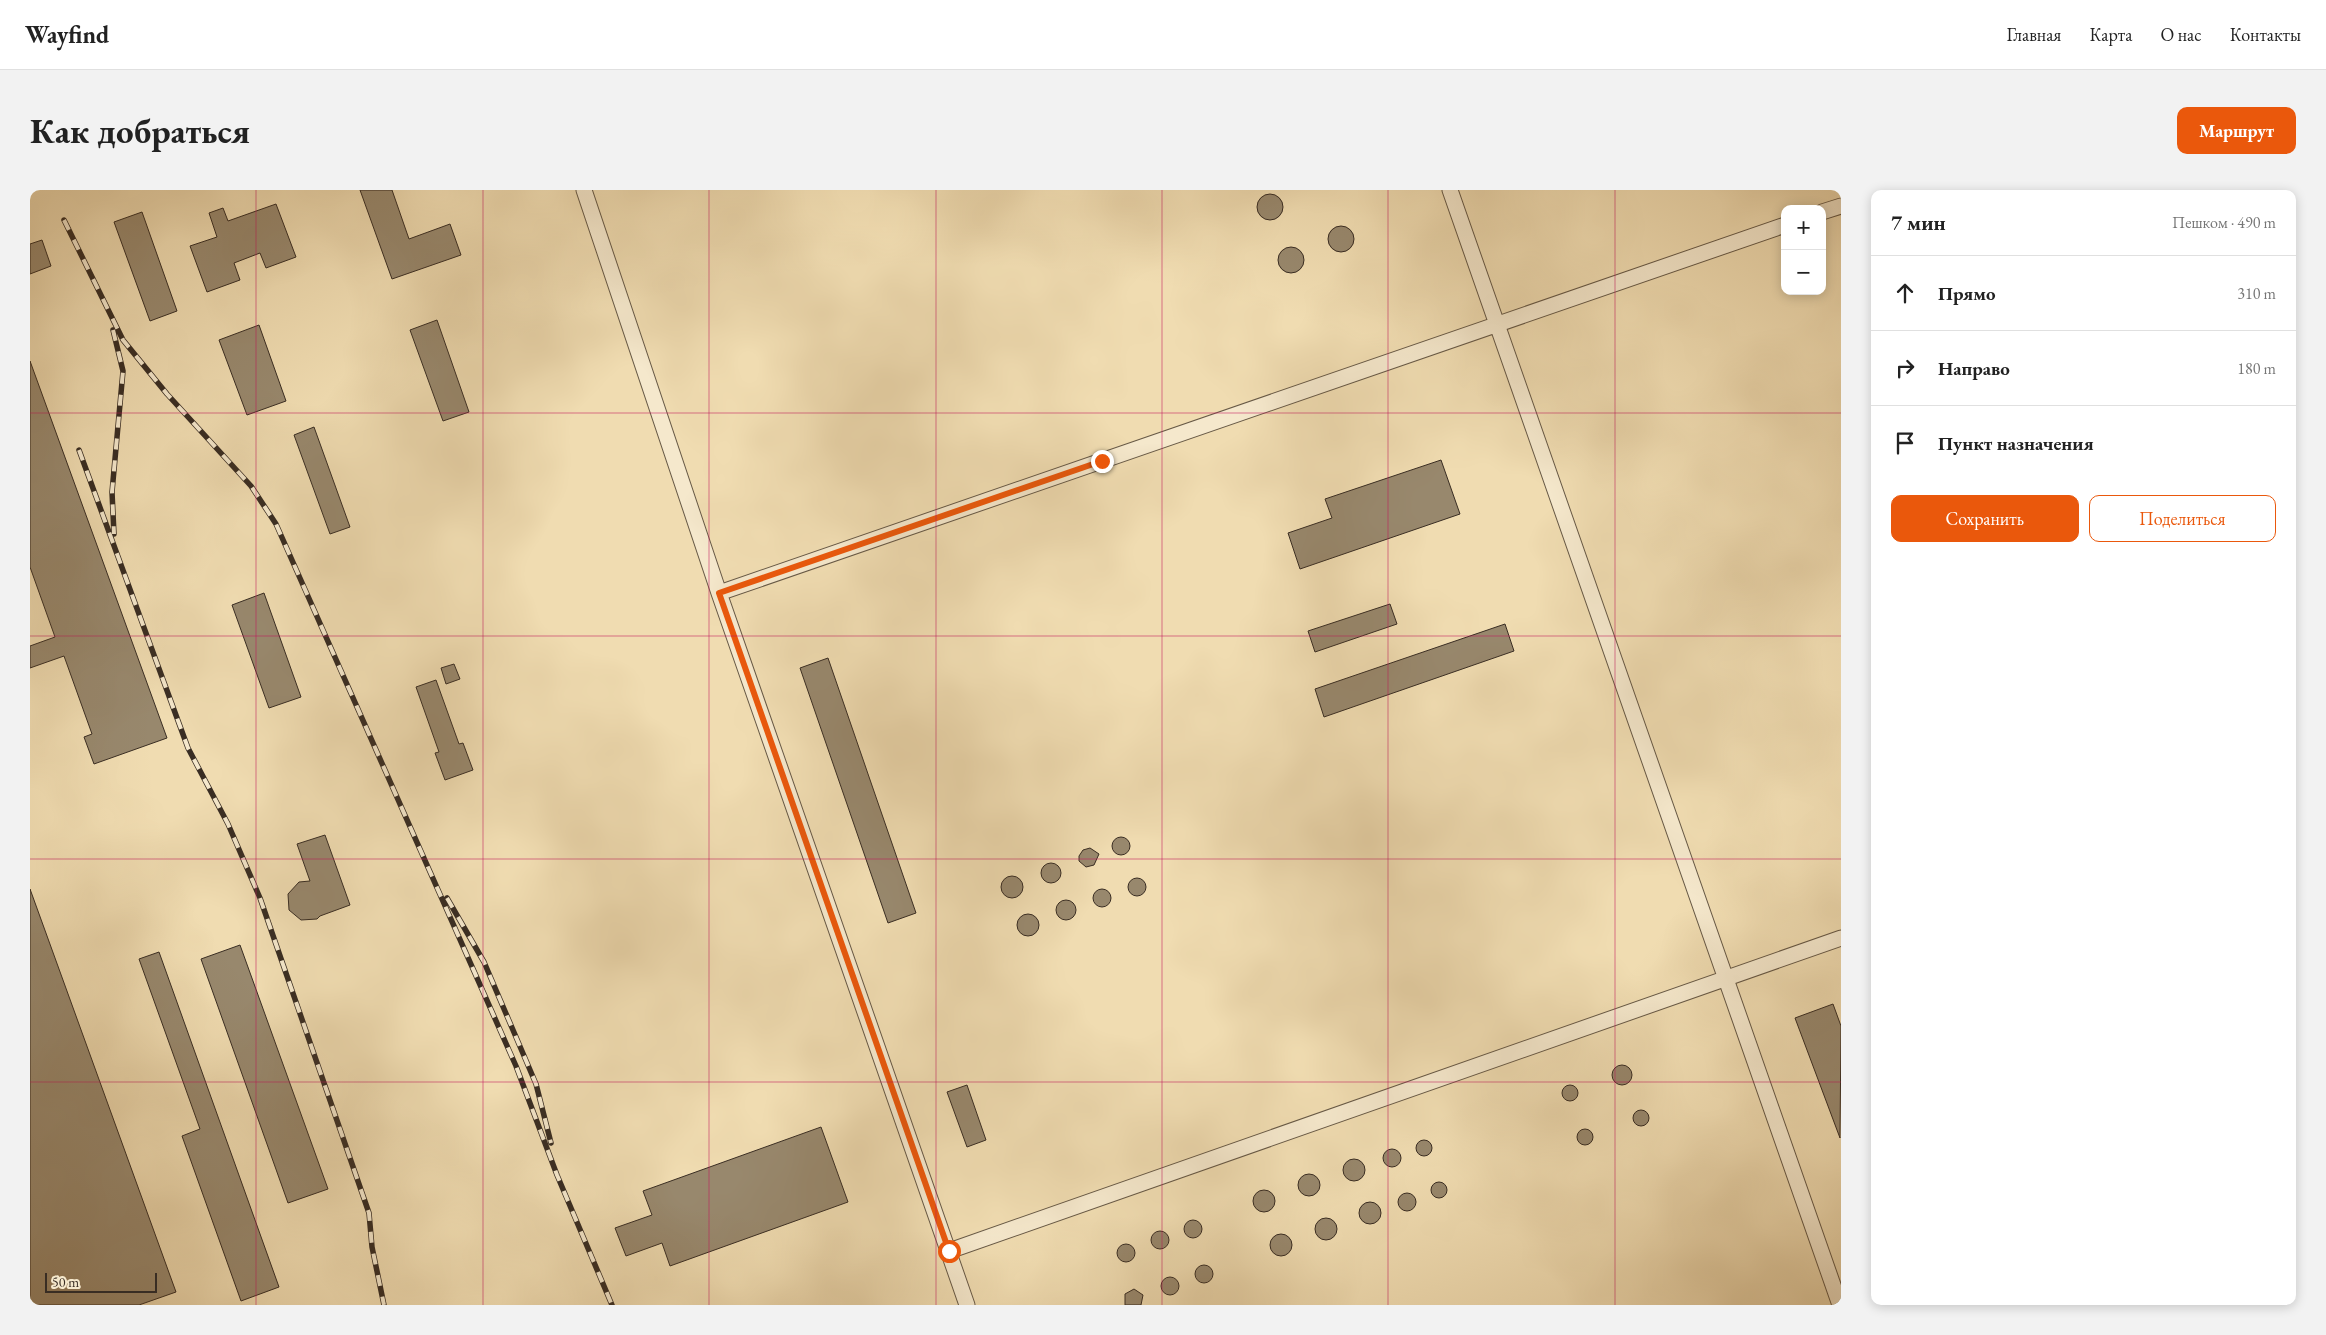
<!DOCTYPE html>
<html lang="ru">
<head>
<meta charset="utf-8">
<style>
  :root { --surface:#fff; --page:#f2f2f2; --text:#222; --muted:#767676; --line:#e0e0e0; --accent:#ea580c }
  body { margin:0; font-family:"EB Garamond",serif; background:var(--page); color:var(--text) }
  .controls { position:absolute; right:15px; top:15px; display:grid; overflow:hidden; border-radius:10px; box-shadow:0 2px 12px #0003 }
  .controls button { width:45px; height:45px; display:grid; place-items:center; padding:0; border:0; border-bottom:1px solid var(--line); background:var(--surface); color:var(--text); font:25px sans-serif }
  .scale { position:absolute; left:15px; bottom:12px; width:112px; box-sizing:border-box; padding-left:5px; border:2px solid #392d23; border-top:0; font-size:14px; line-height:18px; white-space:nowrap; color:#392d23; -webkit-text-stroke:4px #f5e8cc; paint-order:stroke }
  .stop { position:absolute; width:15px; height:15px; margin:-11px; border:4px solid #ea580c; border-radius:50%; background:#fff }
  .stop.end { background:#ea580c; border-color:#fff; box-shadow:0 1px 5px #0008 }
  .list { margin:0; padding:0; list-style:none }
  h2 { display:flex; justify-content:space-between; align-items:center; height:65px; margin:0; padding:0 20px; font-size:21px }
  h2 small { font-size:16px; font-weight:400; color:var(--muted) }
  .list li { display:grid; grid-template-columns:32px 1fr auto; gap:15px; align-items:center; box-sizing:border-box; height:75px; padding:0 20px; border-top:1px solid var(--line) }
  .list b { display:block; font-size:19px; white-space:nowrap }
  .list em { font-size:16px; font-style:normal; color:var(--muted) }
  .actions { display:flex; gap:10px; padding:15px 20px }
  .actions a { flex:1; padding:11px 0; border:1px solid var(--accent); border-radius:10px; text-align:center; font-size:18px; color:var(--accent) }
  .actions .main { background:var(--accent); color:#fff }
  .icon { flex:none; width:28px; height:28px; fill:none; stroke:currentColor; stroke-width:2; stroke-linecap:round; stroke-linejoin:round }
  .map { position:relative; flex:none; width:1811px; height:1115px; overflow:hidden; border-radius:10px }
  header { display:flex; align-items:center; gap:30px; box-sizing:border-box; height:70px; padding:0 25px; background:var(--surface); border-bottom:1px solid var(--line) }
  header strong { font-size:24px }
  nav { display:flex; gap:28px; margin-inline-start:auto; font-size:18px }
  .intro { display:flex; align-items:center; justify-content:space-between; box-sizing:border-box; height:120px; padding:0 30px }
  h1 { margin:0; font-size:35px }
  .button { padding:12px 22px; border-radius:10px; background:var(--accent); color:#fff; font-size:18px; font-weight:700 }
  main { display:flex; gap:30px; padding:0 30px }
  aside { flex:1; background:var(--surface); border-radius:10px; box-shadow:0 2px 12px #0003 }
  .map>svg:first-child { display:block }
</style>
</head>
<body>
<header>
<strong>Wayfind</strong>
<nav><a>Главная</a><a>Карта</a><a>О нас</a><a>Контакты</a></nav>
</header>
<div class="intro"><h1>Как добраться</h1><a class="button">Маршрут</a></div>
<main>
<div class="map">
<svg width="1811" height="1115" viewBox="0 0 1811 1115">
  <rect width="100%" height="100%" fill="#f0dcb1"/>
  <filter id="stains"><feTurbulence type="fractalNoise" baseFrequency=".004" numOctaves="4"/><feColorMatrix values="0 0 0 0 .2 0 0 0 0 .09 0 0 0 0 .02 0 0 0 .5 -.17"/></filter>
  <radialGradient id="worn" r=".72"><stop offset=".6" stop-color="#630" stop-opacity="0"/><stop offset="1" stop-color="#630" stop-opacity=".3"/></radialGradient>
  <path fill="#98886d" stroke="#392d23" d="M330 0H362L379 49 420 34 431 65 362 89Z
    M1227 17a13 13 0 1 1 26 0a13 13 0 1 1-26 0Z
    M246 14 266 67 236 78 230 63 204 73 210 90 177 102 160 56 187 47 179 23 193 18 198 31Z
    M112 22 147 121 120 131 84 32Z
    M1298 49a13 13 0 1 1 26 0a13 13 0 1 1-26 0Z
    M12 50 21 76 0 84V54Z
    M1248 70a13 13 0 1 1 26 0a13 13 0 1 1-26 0Z
    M407 130 439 222 413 231 380 140Z
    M229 135 256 211 217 225 189 150Z
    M0 171 137 548 64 574 54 547 62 544 34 466 0 478V456L25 447 0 377Z
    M284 237 320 337 300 344 264 245Z
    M1411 270 1430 324 1270 379 1258 343 1302 328 1295 309Z
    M234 403 271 507 239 518 202 415Z
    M1360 414 1367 434 1285 462 1278 441Z
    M1475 434 1484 461 1294 527 1285 499Z
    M798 468 886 723 858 733 770 478Z
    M424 474 430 489 416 494 411 478Z
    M406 490 429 554 433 553 443 580 415 590 405 563 409 562 386 497Z
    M295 645 320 715 290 726 287 729 271 730 259 720 258 704 269 692 280 691 267 654Z
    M1082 656a9 9 0 1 1 18 0a9 9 0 1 1-18 0Z
    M1060 658 1069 664 1064 675 1056 677 1049 671V666L1053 660Z
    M1011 683a10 10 0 1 1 20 0a10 10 0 1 1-20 0Z
    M971 697a11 11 0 1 1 22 0a11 11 0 1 1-22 0Z
    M1098 697a9 9 0 1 1 18 0a9 9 0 1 1-18 0Z
    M1063 708a9 9 0 1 1 18 0a9 9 0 1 1-18 0Z
    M0 699 146 1102 109 1115H0Z
    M1026 720a10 10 0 1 1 20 0a10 10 0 1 1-20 0Z
    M987 735a11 11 0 1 1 22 0a11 11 0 1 1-22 0Z
    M210 755 298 999 258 1013 171 769Z
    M129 762 249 1097 211 1111 152 946 170 939 109 769Z
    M1803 814 1811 836 1810 948 1765 828Z
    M1582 885a10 10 0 1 1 20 0a10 10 0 1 1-20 0Z
    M937 895 956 950 937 957 917 902Z
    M1532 903a8 8 0 1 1 16 0a8 8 0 1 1-16 0Z
    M1603 928a8 8 0 1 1 16 0a8 8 0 1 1-16 0Z
    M791 937 818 1012 640 1076 632 1053 596 1066 585 1038 622 1025 613 1001Z
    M1547 947a8 8 0 1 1 16 0a8 8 0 1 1-16 0Z
    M1386 958a8 8 0 1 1 16 0a8 8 0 1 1-16 0Z
    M1353 968a9 9 0 1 1 18 0a9 9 0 1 1-18 0Z
    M1313 980a11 11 0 1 1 22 0a11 11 0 1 1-22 0Z
    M1268 995a11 11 0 1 1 22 0a11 11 0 1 1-22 0Z
    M1401 1000a8 8 0 1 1 16 0a8 8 0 1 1-16 0Z
    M1223 1011a11 11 0 1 1 22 0a11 11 0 1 1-22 0Z
    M1368 1012a9 9 0 1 1 18 0a9 9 0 1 1-18 0Z
    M1329 1023a11 11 0 1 1 22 0a11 11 0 1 1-22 0Z
    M1285 1039a11 11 0 1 1 22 0a11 11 0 1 1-22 0Z
    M1154 1039a9 9 0 1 1 18 0a9 9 0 1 1-18 0Z
    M1121 1050a9 9 0 1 1 18 0a9 9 0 1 1-18 0Z
    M1240 1055a11 11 0 1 1 22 0a11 11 0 1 1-22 0Z
    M1087 1063a9 9 0 1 1 18 0a9 9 0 1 1-18 0Z
    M1165 1084a9 9 0 1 1 18 0a9 9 0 1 1-18 0Z
    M1131 1096a9 9 0 1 1 18 0a9 9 0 1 1-18 0Z
    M1104 1099 1113 1105 1111 1115H1095V1104Z"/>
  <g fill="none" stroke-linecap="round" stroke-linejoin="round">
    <g stroke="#675946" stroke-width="17">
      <path id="minor" d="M554 0 689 403 937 1115
        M1420 0 1810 1115
        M1792 22 1811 16
        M689 403 1755 35
        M919 1061 1811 748"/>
    </g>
    <use href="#minor" stroke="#f5e8cc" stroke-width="15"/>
    <g stroke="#392d23" stroke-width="5.5">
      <path id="rail" d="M34 30 93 150 137 204 221 296 246 334 486 876 527 985 582 1115
        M83 140 93 181 82 302 84 344
        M49 260 158 558 198 634 230 708 339 1023 342 1057 354 1115
        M417 708 454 772 506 894 521 953"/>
    </g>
    <use href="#rail" stroke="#f5e8cc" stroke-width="4" stroke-dasharray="11" stroke-linecap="butt"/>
  </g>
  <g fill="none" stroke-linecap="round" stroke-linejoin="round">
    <path stroke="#ea580c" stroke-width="6" d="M919 1061 689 403 1072 271"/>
  </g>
  <path fill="none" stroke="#c2185b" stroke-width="1" stroke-opacity="0.55" d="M226 0V1115M453 0V1115M679 0V1115M906 0V1115M1132 0V1115M1358 0V1115M1585 0V1115M0 223H1811M0 446H1811M0 669H1811M0 892H1811"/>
  <rect width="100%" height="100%" filter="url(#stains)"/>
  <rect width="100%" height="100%" fill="url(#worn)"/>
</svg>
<div class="controls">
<button>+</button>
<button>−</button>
</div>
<div class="scale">50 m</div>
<div class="stop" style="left:919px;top:1061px"></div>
<div class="stop end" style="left:1072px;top:271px"></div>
</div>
<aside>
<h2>7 мин<small>Пешком · 490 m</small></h2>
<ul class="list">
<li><svg class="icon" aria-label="ahead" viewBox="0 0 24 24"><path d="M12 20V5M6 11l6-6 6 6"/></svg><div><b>Прямо</b></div><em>310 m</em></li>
<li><svg class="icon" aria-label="right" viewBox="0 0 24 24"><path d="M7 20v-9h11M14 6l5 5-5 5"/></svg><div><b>Направо</b></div><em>180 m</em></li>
<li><svg class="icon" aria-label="arrive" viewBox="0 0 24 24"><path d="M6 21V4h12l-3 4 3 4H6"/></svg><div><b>Пункт назначения</b></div></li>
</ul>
<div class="actions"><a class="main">Сохранить</a><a>Поделиться</a></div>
</aside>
</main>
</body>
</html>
